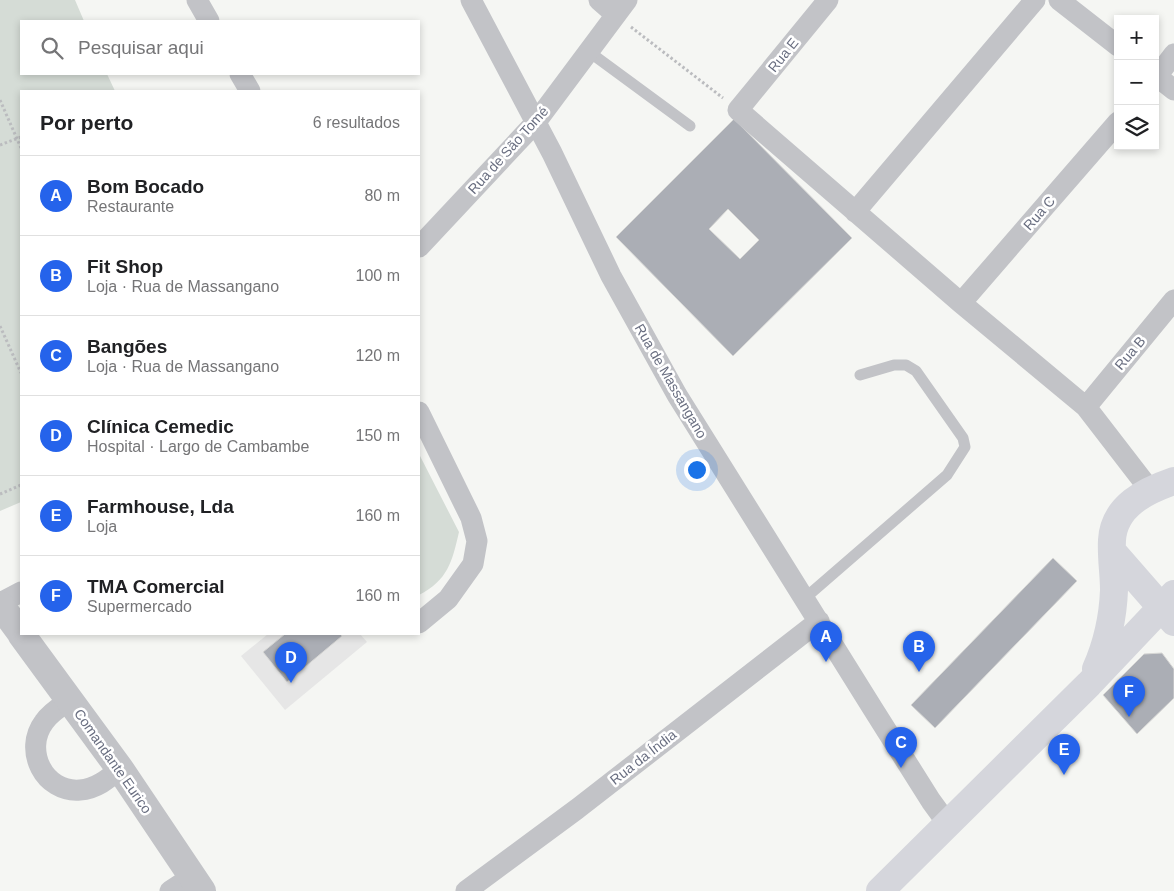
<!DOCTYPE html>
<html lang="pt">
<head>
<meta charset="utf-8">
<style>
  :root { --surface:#fff; --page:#f2f2f2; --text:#202124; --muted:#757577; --line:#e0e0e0; --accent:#2563eb }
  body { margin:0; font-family:Helvetica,sans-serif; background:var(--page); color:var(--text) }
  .controls { position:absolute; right:15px; top:15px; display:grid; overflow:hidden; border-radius:0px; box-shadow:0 2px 8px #0003 }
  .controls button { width:45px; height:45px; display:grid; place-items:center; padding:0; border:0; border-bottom:1px solid var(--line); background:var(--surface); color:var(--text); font:25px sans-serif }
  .you { position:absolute; left:696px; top:469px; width:18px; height:18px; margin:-12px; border:4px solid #fff; border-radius:50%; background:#1a73e8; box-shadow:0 0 0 8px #1a73e833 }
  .badge { display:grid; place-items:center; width:32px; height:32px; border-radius:50%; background:var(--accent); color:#fff; font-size:16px; font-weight:700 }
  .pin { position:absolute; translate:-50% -41px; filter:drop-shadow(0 1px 2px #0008) }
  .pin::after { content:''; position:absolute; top:26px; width:18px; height:15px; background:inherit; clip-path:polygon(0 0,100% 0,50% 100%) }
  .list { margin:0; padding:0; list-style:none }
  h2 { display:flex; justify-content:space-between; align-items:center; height:65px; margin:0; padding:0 20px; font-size:21px }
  h2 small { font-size:16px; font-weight:400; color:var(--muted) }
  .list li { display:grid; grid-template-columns:32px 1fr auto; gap:15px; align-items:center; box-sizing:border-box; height:80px; padding:0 20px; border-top:1px solid var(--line) }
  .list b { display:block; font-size:19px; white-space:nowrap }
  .list p { margin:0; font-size:16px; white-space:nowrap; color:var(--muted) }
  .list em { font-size:16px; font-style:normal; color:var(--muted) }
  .icon { flex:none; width:28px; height:28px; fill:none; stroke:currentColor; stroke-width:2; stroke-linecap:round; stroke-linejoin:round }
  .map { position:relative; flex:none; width:1174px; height:891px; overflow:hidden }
  .search { position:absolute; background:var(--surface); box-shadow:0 2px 8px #0003; left:20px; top:20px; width:400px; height:55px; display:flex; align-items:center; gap:12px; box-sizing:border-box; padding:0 18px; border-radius:0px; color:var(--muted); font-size:19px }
  .panel { position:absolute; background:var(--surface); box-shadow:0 2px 8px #0003; left:20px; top:90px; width:400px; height:545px; border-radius:0px }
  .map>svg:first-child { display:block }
</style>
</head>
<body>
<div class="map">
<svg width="1174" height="891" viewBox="0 0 1174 891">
  <rect width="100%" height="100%" fill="#f5f6f3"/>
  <path fill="#e6e6e6" d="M268 634H360L367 642 285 710 241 656Z"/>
  <path fill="#d5dcd6" d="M0 0H75L84 21H21V74H107L115 91H21V502L0 511Z
    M419 454 459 532C452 562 448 580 419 595Z"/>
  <path fill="#abaeb5" stroke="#d7d7d5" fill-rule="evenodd" d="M734 119 852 238 733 356 616 237ZM728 209 759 240 740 259 709 229Z
    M1053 558 1077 581 935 728 911 705Z
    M285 634H340L342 636 287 682 263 652Z
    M1162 653 1174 669V698L1137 734 1103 695 1144 654Z"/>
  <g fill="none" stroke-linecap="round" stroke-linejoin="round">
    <path stroke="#bbbcbf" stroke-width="3" stroke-dasharray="2.5 2.5" stroke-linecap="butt" d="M631 27 723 98
      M0 100 21 148
      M0 145 21 137
      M0 326 21 373
      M0 494 21 485"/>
    <path stroke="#c2c3c7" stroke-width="11" d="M588 51 690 126
      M804 599 947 475 965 447 963 438 916 371 906 365H894L860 375"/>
    <path stroke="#c2c3c7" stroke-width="21" d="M197 0 209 21
      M471 0 552 153 611 276 677 395 873 709 931 801 947 823
      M599 0 615 14
      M828 0 738 110 961 303 1086 407 1150 490
      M1059 0 1118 46
      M240 74 250 91
      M1155 75 1174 90
      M1155 79 1174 54
      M855 212 1035 0
      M419 247 536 122 627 0
      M961 303 1118 122
      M1086 407 1174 300
      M419 412 471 518 477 541 473 564 448 599 419 623
      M0 603 21 592
      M70 700C61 706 50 713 44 722 23 750 44 793 80 790 96 789 108 779 120 769
      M170 891 193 876
      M466 891 577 809 819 621"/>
    <path stroke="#c2c3c7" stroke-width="28" d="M0 605 21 633
      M21 634 120 769 202 891"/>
    <path stroke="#d5d6dc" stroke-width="28" d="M1112 551 1174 622
      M1096 669C1107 644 1113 618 1114 590 1114 574 1111 557 1112 540 1114 506 1145 491 1174 481
      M880 891 1089 684 1174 594"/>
  </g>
  <g text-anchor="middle" stroke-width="5" stroke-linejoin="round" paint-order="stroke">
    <g font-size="14" fill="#696e80" stroke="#fff">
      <text transform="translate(783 55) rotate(-51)" y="5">Rua E</text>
      <text transform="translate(508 150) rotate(-48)" y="5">Rua de São Tomé</text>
      <text transform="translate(1039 213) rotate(-49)" y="5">Rua C</text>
      <text transform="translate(1130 353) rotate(-50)" y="5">Rua B</text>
      <text transform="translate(671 381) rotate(60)" y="5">Rua de Massangano</text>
      <text transform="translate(643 757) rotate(-38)" y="5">Rua da Índia</text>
      <text transform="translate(113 761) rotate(55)" y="5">Comandante Eurico</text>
    </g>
  </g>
</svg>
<div class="controls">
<button>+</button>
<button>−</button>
<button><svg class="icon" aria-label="layers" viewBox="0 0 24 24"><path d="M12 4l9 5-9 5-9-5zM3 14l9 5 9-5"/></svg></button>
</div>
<div class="you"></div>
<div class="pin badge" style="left:826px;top:662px">A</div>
<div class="pin badge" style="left:919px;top:672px">B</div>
<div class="pin badge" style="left:901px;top:768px">C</div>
<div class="pin badge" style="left:291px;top:683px">D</div>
<div class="pin badge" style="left:1064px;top:775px">E</div>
<div class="pin badge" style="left:1129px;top:717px">F</div>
<div class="search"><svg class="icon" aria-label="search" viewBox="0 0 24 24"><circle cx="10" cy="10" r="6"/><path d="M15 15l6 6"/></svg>Pesquisar aqui</div>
<section class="panel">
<h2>Por perto<small>6 resultados</small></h2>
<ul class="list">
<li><span class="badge">A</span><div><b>Bom Bocado</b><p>Restaurante</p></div><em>80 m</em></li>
<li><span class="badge">B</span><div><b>Fit Shop</b><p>Loja · Rua de Massangano</p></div><em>100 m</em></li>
<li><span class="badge">C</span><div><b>Bangões</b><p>Loja · Rua de Massangano</p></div><em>120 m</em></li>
<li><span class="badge">D</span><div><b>Clínica Cemedic</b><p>Hospital · Largo de Cambambe</p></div><em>150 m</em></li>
<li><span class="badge">E</span><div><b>Farmhouse, Lda</b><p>Loja</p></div><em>160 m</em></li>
<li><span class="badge">F</span><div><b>TMA Comercial</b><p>Supermercado</p></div><em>160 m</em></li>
</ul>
</section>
</div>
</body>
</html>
